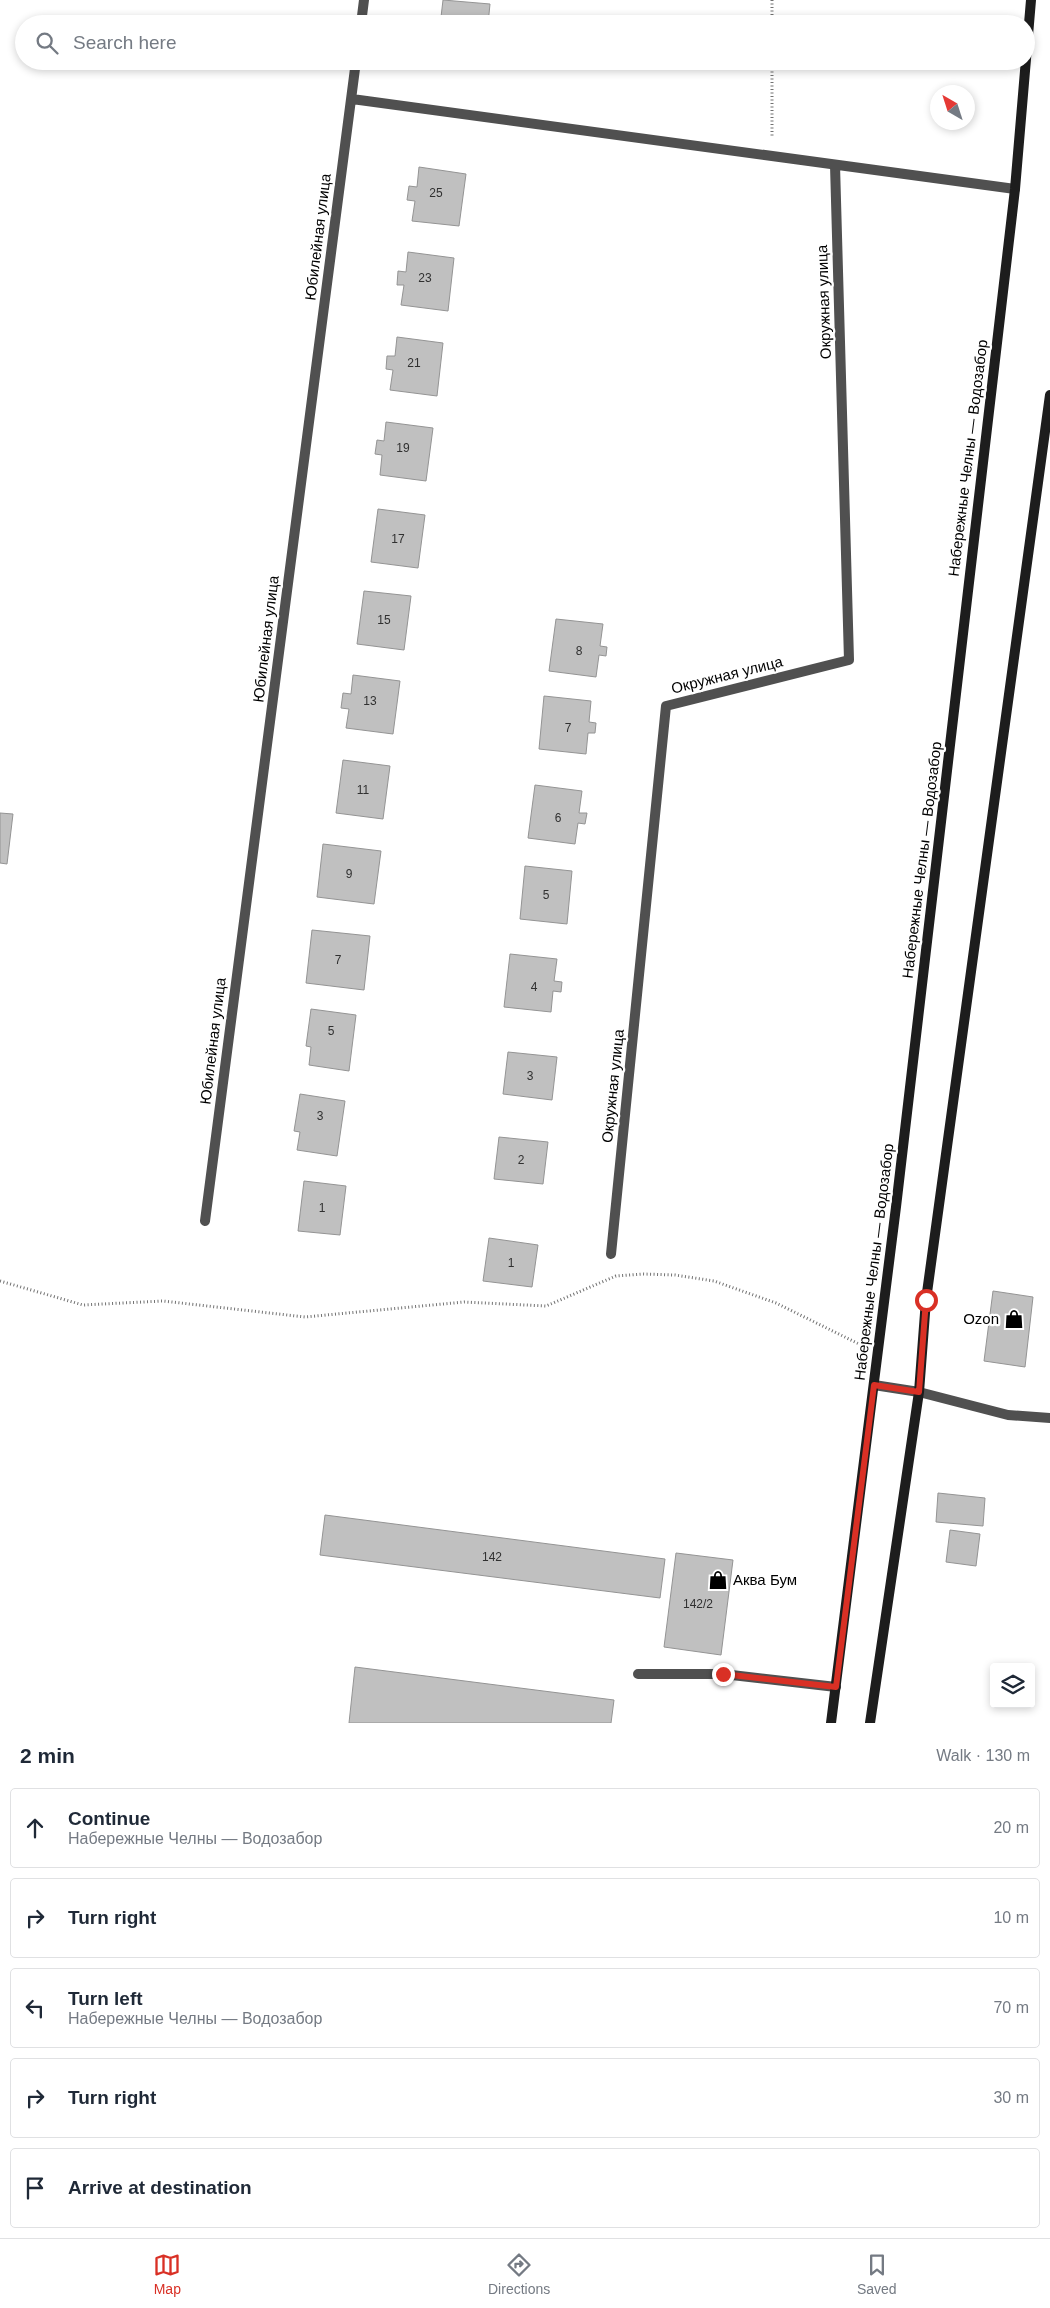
<!DOCTYPE html>
<html lang="en">
<head>
<meta charset="utf-8">
<style>
  :root { --surface:#fff; --page:#f6f6f7; --text:#1f2937; --muted:#747a83; --line:#e0e1e3; --accent:#d93025 }
  body { margin:0; font-family:Arial,sans-serif; background:var(--page); color:var(--text) }
  .controls { position:absolute; right:15px; bottom:15px; display:grid; overflow:hidden; border-radius:5px; box-shadow:0 2px 8px #0003 }
  .controls button { width:45px; height:45px; display:grid; place-items:center; padding:0; border:0; border-bottom:1px solid var(--line); background:var(--surface); color:var(--text); font:25px sans-serif }
  .compass { position:absolute; left:930px; top:85px; width:45px; height:45px; border-radius:50%; background:var(--surface); box-shadow:0 2px 8px #0003; rotate:321deg }
  .stop { position:absolute; width:15px; height:15px; margin:-11px; border:4px solid #d93025; border-radius:50%; background:#fff }
  .stop.end { background:#d93025; border-color:#fff; box-shadow:0 1px 5px #0008 }
  .list { margin:0; padding:0; list-style:none }
  h2 { display:flex; justify-content:space-between; align-items:center; height:65px; margin:0; padding:0 20px; font-size:21px }
  h2 small { font-size:16px; font-weight:400; color:var(--muted) }
  .list li { display:grid; grid-template-columns:32px 1fr auto; gap:15px; align-items:center; box-sizing:border-box; height:80px; margin:0 10px 10px; padding:0 10px; border:1px solid var(--line); border-radius:5px }
  .list b { display:block; font-size:19px; white-space:nowrap }
  .list p { margin:0; font-size:16px; white-space:nowrap; color:var(--muted) }
  .list em { font-size:16px; font-style:normal; color:var(--muted) }
  .icon { flex:none; width:28px; height:28px; fill:none; stroke:currentColor; stroke-width:2; stroke-linecap:round; stroke-linejoin:round }
  .map { position:relative; flex:none; width:1050px; height:1723px; overflow:hidden }
  .search { position:absolute; background:var(--surface); box-shadow:0 2px 8px #0003; left:15px; right:15px; top:15px; height:55px; display:flex; align-items:center; gap:12px; box-sizing:border-box; padding:0 18px; border-radius:28px; color:var(--muted); font-size:19px }
  .sheet { height:515px; background:var(--surface) }
  nav { display:flex; justify-content:space-around; align-items:center; box-sizing:border-box; height:70px; border-top:1px solid var(--line); background:var(--surface); font-size:14px; color:var(--muted) }
  nav a { display:grid; justify-items:center; gap:2px }
  nav .on { color:var(--accent) }
  .map>svg:first-child { display:block }
</style>
</head>
<body>
<div class="map">
<svg width="1050" height="1723" viewBox="0 0 1050 1723">
  <rect width="100%" height="100%" fill="#fff"/>
  <path fill="#c0c0c0" stroke="#949494" d="M443 0 490 4 488 24H432L433 16 441 17Z
    M419 167 466 174 459 226 412 221 415 201 407 200 409 186 417 187Z
    M408 252 454 258 448 311 401 305 404 285H397L398 271 406 272Z
    M397 337 443 343 437 396 390 390 393 370 386 369 387 356H395Z
    M386 422 433 428 426 481 380 475 382 455 375 454 377 440 384 441Z
    M378 509 425 515 418 568 371 562Z
    M364 591 411 596 404 650 357 644Z
    M556 619 603 624 600 646 607 647 606 656 599 655 596 677 549 671Z
    M353 675 400 681 393 734 346 728 349 709 341 708 343 693 351 694Z
    M544 696 591 701 589 722 596 723 595 733H588L586 754 539 749Z
    M343 760 390 766 383 819 336 813Z
    M535 785 582 791 579 813H587L585 824 578 823 575 844 528 838Z
    M0 813 13 814 7 864 0 863Z
    M323 844 381 851 374 904 317 897Z
    M525 866 572 871 567 924 520 919Z
    M312 930 370 936 364 990 306 983Z
    M510 954 557 959 554 981 562 982 561 992 553 991 551 1012 504 1007Z
    M311 1009 356 1015 349 1071 309 1065 311 1047 306 1046Z
    M508 1052 557 1057 552 1100 503 1094Z
    M300 1094 345 1101 337 1156 297 1150 300 1132 294 1131Z
    M499 1137 548 1142 543 1184 494 1179Z
    M304 1181 346 1186 340 1235 298 1231Z
    M489 1238 538 1245 532 1287 483 1281Z
    M993 1291 1033 1297 1025 1367 984 1361Z
    M938 1493 985 1498 983 1526 936 1522Z
    M325 1515 665 1559 660 1598 320 1555Z
    M950 1530 980 1534 976 1566 946 1562Z
    M676 1553 733 1560 721 1655 664 1647Z
    M355 1667 614 1700 611 1723H349Z"/>
  <g fill="none" stroke-linecap="round" stroke-linejoin="round">
    <path stroke="#727272" stroke-width="3" stroke-dasharray="1 2.5" stroke-linecap="butt" d="M772 0V24
      M772 61V138
      M0 1281 83 1305 163 1301 305 1317 464 1302 546 1306 616 1276 643 1274 675 1275 714 1281 776 1303 859 1344"/>
    <path stroke="#505050" stroke-width="10" d="M874 1385 919 1392 1008 1415 1050 1418
      M638 1674H723L836 1687"/>
    <path stroke="#505050" stroke-width="10" d="M361 24 364 0
      M352 99 1015 189
      M205 1221 356 61
      M611 1254 666 706 849 660 835 165"/>
    <path stroke="#1d1d1d" stroke-width="10" d="M831 1723 896 1207 1015 189 1031 0
      M870 1723 919 1392 926 1300 1050 395"/>
  </g>
  <g fill="none" stroke-linecap="round" stroke-linejoin="round">
    <path stroke="#d93025" stroke-width="6" d="M723 1674 836 1687 874 1385 919 1392 926 1300"/>
  </g>
  <defs>
    <g id="shop-bare" transform="scale(1.5)"><path d="M-5-2.5h2.3a2.7 3.5 0 0 1 5.4 0H5L5.5 6h-11ZM-1.5-2.5h3a1.5 2.3 0 0 0-3 0Z" fill="#000" stroke="#fff" stroke-width="2.5" paint-order="stroke"/></g>
  </defs>
  <g fill-rule="evenodd">
    <use href="#shop-bare" x="1014" y="1319"/>
    <use href="#shop-bare" x="718" y="1580"/>
  </g>
  <g text-anchor="middle" stroke-width="4.5" stroke-linejoin="round" paint-order="stroke">
    <g font-size="12" fill="#303030">
      <text x="436" y="197">25</text>
      <text x="425" y="282">23</text>
      <text x="414" y="367">21</text>
      <text x="403" y="452">19</text>
      <text x="398" y="543">17</text>
      <text x="384" y="624">15</text>
      <text x="579" y="655">8</text>
      <text x="370" y="705">13</text>
      <text x="568" y="732">7</text>
      <text x="363" y="794">11</text>
      <text x="558" y="822">6</text>
      <text x="349" y="878">9</text>
      <text x="546" y="899">5</text>
      <text x="338" y="964">7</text>
      <text x="534" y="991">4</text>
      <text x="331" y="1035">5</text>
      <text x="530" y="1080">3</text>
      <text x="320" y="1120">3</text>
      <text x="521" y="1164">2</text>
      <text x="322" y="1212">1</text>
      <text x="511" y="1267">1</text>
      <text x="492" y="1561">142</text>
      <text x="698" y="1608">142/2</text>
    </g>
    <g font-size="15" fill="#000" stroke="#fff">
      <text transform="translate(318 237) rotate(-83)" y="5">Юбилейная улица</text>
      <text transform="translate(824 302) rotate(-92)" y="5">Окружная улица</text>
      <text transform="translate(968 458) rotate(-83)" y="5">Набережные Челны — Водозабор</text>
      <text transform="translate(266 639) rotate(-83)" y="5">Юбилейная улица</text>
      <text transform="translate(727 675) rotate(-14)" y="5">Окружная улица</text>
      <text transform="translate(922 860) rotate(-83)" y="5">Набережные Челны — Водозабор</text>
      <text transform="translate(213 1041) rotate(-83)" y="5">Юбилейная улица</text>
      <text transform="translate(613 1086) rotate(-84)" y="5">Окружная улица</text>
      <text transform="translate(874 1262) rotate(-83)" y="5">Набережные Челны — Водозабор</text>
    </g>
    <g font-size="15" fill="#000" stroke="#fff" text-anchor="end">
      <text x="999" y="1324">Ozon</text>
      <text x="733" y="1585" text-anchor="start">Аква Бум</text>
    </g>
  </g>
</svg>
<div class="controls">
<button><svg class="icon" aria-label="layers" viewBox="0 0 24 24"><path d="M12 4l9 5-9 5-9-5zM3 14l9 5 9-5"/></svg></button>
</div>
<svg class="compass" viewBox="-18 -18 36 36"><path d="M0-13l5 13h-10z" fill="#e53935"/><path d="M0 13l5-13h-10z" fill="#747a83"/></svg>
<div class="stop" style="left:926px;top:1300px"></div>
<div class="stop end" style="left:723px;top:1674px"></div>
<div class="search"><svg class="icon" aria-label="search" viewBox="0 0 24 24"><circle cx="10" cy="10" r="6"/><path d="M15 15l6 6"/></svg>Search here</div>
</div>
<section class="sheet">
<h2>2 min<small>Walk · 130 m</small></h2>
<ul class="list">
<li><svg class="icon" aria-label="ahead" viewBox="0 0 24 24"><path d="M12 20V5M6 11l6-6 6 6"/></svg><div><b>Continue</b><p>Набережные Челны — Водозабор</p></div><em>20 m</em></li>
<li><svg class="icon" aria-label="right" viewBox="0 0 24 24"><path d="M7 20v-9h11M14 6l5 5-5 5"/></svg><div><b>Turn right</b></div><em>10 m</em></li>
<li><svg class="icon" aria-label="left" viewBox="0 0 24 24"><path d="M17 20v-9H6M10 6l-5 5 5 5"/></svg><div><b>Turn left</b><p>Набережные Челны — Водозабор</p></div><em>70 m</em></li>
<li><svg class="icon" aria-label="right" viewBox="0 0 24 24"><path d="M7 20v-9h11M14 6l5 5-5 5"/></svg><div><b>Turn right</b></div><em>30 m</em></li>
<li><svg class="icon" aria-label="arrive" viewBox="0 0 24 24"><path d="M6 21V4h12l-3 4 3 4H6"/></svg><div><b>Arrive at destination</b></div></li>
</ul>
</section>
<nav>
<a class="on"><svg class="icon" aria-label="map" viewBox="0 0 24 24"><path d="M3 6l6-2 6 2 6-2v14l-6 2-6-2-6 2zM9 4v14M15 6v14"/></svg>Map</a>
<a><svg class="icon" aria-label="directions" viewBox="0 0 24 24"><path d="M12 3l9 9-9 9-9-9zM9 14v-3h6M13 9l2 2-2 2"/></svg>Directions</a>
<a><svg class="icon" aria-label="saved" viewBox="0 0 24 24"><path d="M7 4h10v16l-5-4-5 4z"/></svg>Saved</a>
</nav>
</body>
</html>
